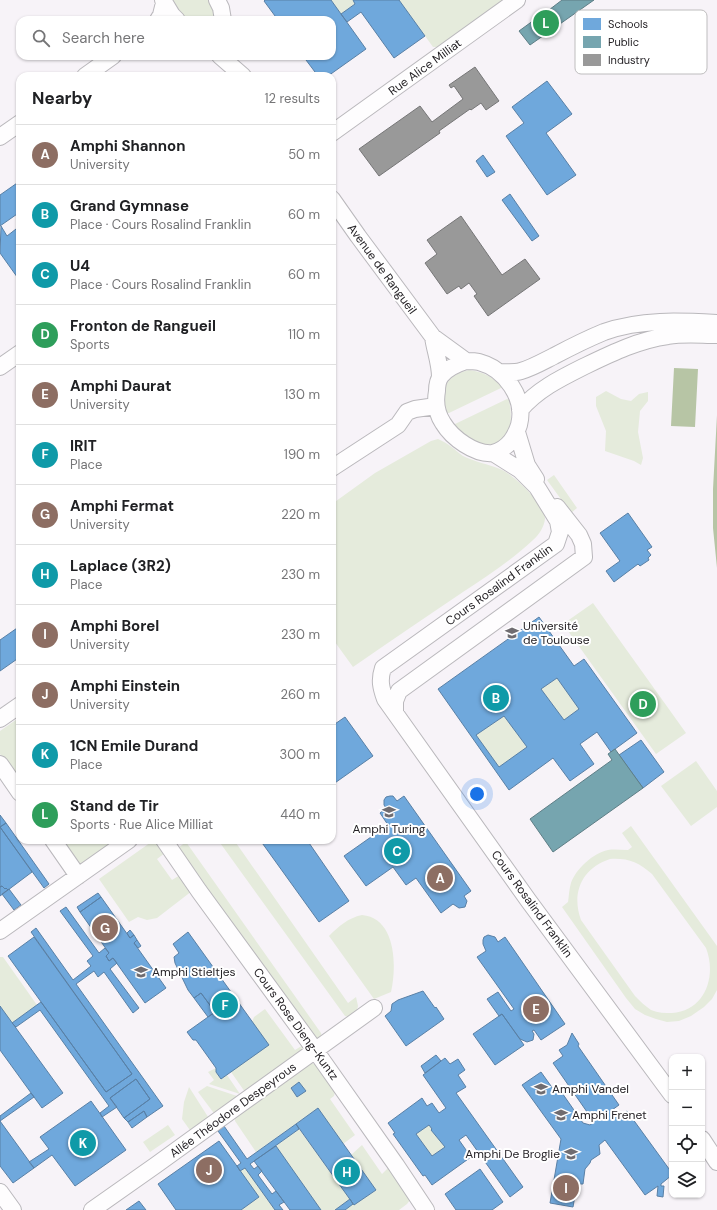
<!DOCTYPE html>
<html lang="en">
<head>
<meta charset="utf-8">
<style>
  :root { --surface:#fff; --page:#f2f2f2; --text:#202124; --muted:#757577; --line:#e0e0e0; --accent:#0f766e }
  body { margin:0; font-family:"DM Sans",sans-serif; background:var(--page); color:var(--text) }
  .controls { position:absolute; right:12px; bottom:12px; display:grid; overflow:hidden; border-radius:8px; box-shadow:0 1px 3px #0004 }
  .controls button { width:36px; height:36px; display:grid; place-items:center; padding:0; border:0; border-bottom:1px solid var(--line); background:var(--surface); color:var(--text); font:20px sans-serif }
  .you { position:absolute; left:477px; top:794px; width:14px; height:14px; margin:-10px; border:3px solid #fff; border-radius:50%; background:#1a73e8; box-shadow:0 0 0 6px #1a73e833 }
  .badge { display:grid; place-items:center; width:26px; height:26px; border-radius:50%; background:var(--accent); color:#fff; font-size:13px; font-weight:700 }
  .pin { position:absolute; translate:-50% -50%; border:2px solid #fff; box-shadow:0 1px 4px #0006 }
  .list { margin:0; padding:0; list-style:none }
  h2 { display:flex; justify-content:space-between; align-items:center; height:52px; margin:0; padding:0 16px; font-size:17px }
  h2 small { font-size:13px; font-weight:400; color:var(--muted) }
  .list li { display:grid; grid-template-columns:26px 1fr auto; gap:12px; align-items:center; box-sizing:border-box; height:60px; padding:0 16px; border-top:1px solid var(--line) }
  .list b { display:block; font-size:15px; white-space:nowrap }
  .list p { margin:0; font-size:13px; white-space:nowrap; color:var(--muted) }
  .list em { font-size:13px; font-style:normal; color:var(--muted) }
  .icon { flex:none; width:22px; height:22px; fill:none; stroke:currentColor; stroke-width:2; stroke-linecap:round; stroke-linejoin:round }
  .map { position:relative; flex:none; width:717px; height:1210px; overflow:hidden }
  .search { position:absolute; background:var(--surface); box-shadow:0 1px 3px #0004; left:16px; top:16px; width:320px; height:44px; display:flex; align-items:center; gap:10px; box-sizing:border-box; padding:0 14px; border-radius:12px; color:var(--muted); font-size:15px }
  .panel { position:absolute; background:var(--surface); box-shadow:0 1px 3px #0004; left:16px; top:72px; width:320px; height:772px; border-radius:12px }
  .map>svg:first-child { display:block }
</style>
</head>
<body>
<div class="map">
<svg width="717" height="1210" viewBox="0 0 717 1210">
  <rect width="100%" height="100%" fill="#f7f3f8"/>
  <path fill="#e5ebdc" fill-rule="evenodd" d="M169 0H209L217 20H184Z
    M331 0H353L355 4 341 14Z
    M399 0H510L445 47H433Z
    M469 370C483 372 491 376 501 386V388L449 413H447C439 392 445 375 469 370Z
    M606 391 621 399 631 401 639 394 648 392V401L640 411 638 432 643 458 641 465 634 461 605 451 606 431 596 406V397Z
    M507 399 509 400C512 416 514 439 493 444 489 445 485 445 481 444 471 440 463 433 455 426V424Z
    M438 439C448 443 455 450 463 456 475 462 488 464 500 469 513 474 546 505 545 519 544 527 539 535 533 540 512 560 487 576 463 592 426 617 389 642 353 667L332 638V504L375 473 431 441Z
    M554 475 577 508 571 513 547 480Z
    M593 603 686 733 656 754 563 624Z
    M557 678 579 709 564 720 541 689Z
    M504 716 527 747 499 767 476 735Z
    M20 717V782L0 754V731Z
    M696 761 717 791V807L691 826 661 786Z
    M631 826 717 946V990L712 999 704 1007 691 1016 679 1021 667 1022 656 1019 645 1015 635 1009 626 998 562 907 568 902C569 896 569 889 571 883 576 869 593 853 608 850 615 849 621 850 628 850L632 847 622 833ZM610 859C628 858 638 862 652 874L706 948C717 976 705 1011 672 1013 665 1013 658 1013 651 1010 645 1006 640 1001 635 996L581 920C571 893 582 868 610 859Z
    M61 840H122L83 864 76 861Z
    M154 840 165 853 157 859 172 880 180 875 192 891 157 918 147 920 138 917 129 922 99 879Z
    M218 840H234L348 1003 356 997 358 1006 356 1014 348 1017 345 1016Z
    M186 842 321 1033 322 1038 317 1043 175 850Z
    M362 915C396 918 397 966 391 992L374 999 329 936C339 926 348 918 362 915Z
    M0 957H3L37 1005 12 1023 0 1006Z
    M265 1009 295 1050 303 1045 302 1051 245 1092 231 1072 254 1017Z
    M306 1063H312L316 1065 335 1092 334 1096 330 1099 355 1135 343 1144 318 1108 256 1152 235 1121V1116ZM299 1082 305 1091 297 1096 291 1088Z
    M216 1068V1072L221 1079 227 1075 240 1094 209 1084 214 1080 208 1072Z
    M207 1086 237 1096 239 1099 216 1116 198 1092Z
    M189 1087 210 1120 192 1133 182 1119 184 1102Z
    M168 1125 175 1135 150 1152 143 1142Z
    M429 1125 432 1129 431 1130 445 1147 432 1156 416 1134Z
    M299 1129 350 1199 335 1210H321L276 1146Z
    M362 1145 382 1174 389 1167 410 1200 407 1204 399 1210H345L353 1204 354 1205 376 1190 351 1155Z
    M245 1168 275 1210H241L259 1197 240 1171Z"/>
  <path fill="#b7c5a5" d="M674 368 698 369 695 427 671 426Z
    M717 415V568L713 528V489Z"/>
  <path fill="#6fa8dc" stroke="#5980a6" fill-rule="evenodd" d="M265 0H331L366 49 328 76H318L303 56H332V20H278L264 1Z
    M353 0H399L425 36 394 58 361 12 347 22 341 14 355 4Z
    M547 81 572 114 546 133 576 175 547 195 506 136 524 123 512 107Z
    M483 155 495 172 487 177 476 161Z
    M20 181V212L0 226V195Z
    M510 194 539 236 532 241 502 200Z
    M1 226 7 236 16 229 20 235V281L0 253Z
    M628 513 652 547 647 550 651 555 648 558 649 560 640 566 638 564 614 582 606 571 620 561 600 533Z
    M539 617 574 666 584 659 637 733 611 752 597 732 580 744 594 764 570 781 553 758 509 790 438 689ZM557 678 579 709 564 720 541 689ZM504 716 527 747 499 767 476 735Z
    M20 626V657L0 671V640Z
    M345 717 373 756 332 785V726Z
    M641 740 664 772 643 788 619 755Z
    M390 796H393L397 801 404 796 471 891 464 896 467 901 465 907 459 908 453 904 441 913 416 878 406 885 393 867 366 886 344 856 388 825 380 813 386 808 384 805V800L386 797Z
    M0 815 6 823 0 827 32 872 8 890 6 888 5 889 2 886 0 887Z
    M6 823 49 884 44 888 0 827Z
    M260 840H307L349 901 319 922Z
    M2 886 5 889 6 888 8 890 0 896V887Z
    M9 889 21 905 14 910 2 894Z
    M98 893 101 897 80 912 77 907Z
    M101 897 130 938 134 935 137 940 134 943 166 988 145 1003 113 958 109 961 106 956 109 953 80 912Z
    M66 907 99 953 105 948 109 953 106 956 109 961 113 958 117 963 110 969 139 1008 133 1013 104 972 98 977 94 971 76 984 163 1106 147 1117 144 1111 128 1122 124 1118 150 1099 136 1079 110 1098 117 1107 102 1117 100 1113 109 1106 40 1010 16 1027 12 1023 41 1002 106 1092 132 1074 31 932 36 928 73 980 91 966 87 961 93 956 60 911Z
    M130 930 134 935 130 938 127 933Z
    M188 932 269 1045 221 1079 216 1072V1068L196 1040H193L187 1032 215 1012 201 993 194 998 188 990 175 963 174 957 179 953 173 944Z
    M488 935 495 937 498 942 505 937 565 1024 541 1040 534 1030 532 1031 534 1034 533 1040 527 1042 520 1039 502 1014 499 1016 487 999 498 992 511 1011 514 1009 477 957 486 951 483 944V940L484 937Z
    M34 937 132 1074 106 1092 8 956Z
    M137 940 141 946 138 948 134 943Z
    M423 991 435 1008 436 1007 444 1019 406 1046 385 1016 391 1011 392 1004 398 1000Z
    M201 993 215 1012 208 1017 194 998Z
    M0 1006 63 1093 42 1108 0 1050Z
    M502 1014 524 1045 495 1065 473 1034Z
    M572 1033 579 1044 578 1046 619 1105 612 1110 616 1115 617 1118 627 1111 672 1173V1175L661 1184V1186H664L663 1197 657 1196 658 1186 645 1195 605 1140 599 1145 600 1154 591 1160 590 1163 585 1169 583 1184H577L573 1207 550 1203 561 1139 522 1085 541 1072 556 1093 560 1090 583 1123 590 1125 594 1122 553 1063 563 1056 559 1050 567 1045Z
    M436 1055 441 1061 425 1073 421 1066Z
    M445 1058 450 1064 458 1059 465 1070 458 1075 466 1087 456 1093 523 1187 510 1197 466 1135 459 1140 471 1157 432 1185 425 1175 423 1176 393 1134 395 1133 388 1123 422 1098 427 1106 432 1103 439 1113 446 1108 423 1075ZM429 1125 432 1129 431 1130 445 1147 432 1156 416 1134Z
    M136 1079 150 1099 124 1118 110 1098Z
    M299 1082 306 1091 297 1097 291 1088Z
    M31 1093 34 1097 0 1121V1116Z
    M91 1101 126 1150 75 1186 52 1155 34 1168 29 1162 49 1149 40 1137Z
    M318 1108 376 1190 354 1205 296 1124Z
    M144 1111 147 1117 132 1128 128 1122Z
    M0 1121 34 1168 13 1183 0 1166Z
    M296 1124 299 1129 250 1164 254 1169 258 1166 262 1171 258 1175 272 1194 276 1191 284 1202 279 1205 283 1210H275L245 1168 240 1171 237 1166 241 1163 218 1131 224 1126 247 1159Z
    M219 1141 259 1197 241 1210H176L158 1184Z
    M276 1146 321 1210H290L254 1161Z
    M480 1169 503 1202 492 1210H456L445 1194Z
    M350 1199 353 1204 345 1210H335Z
    M139 1201 146 1210H126Z"/>
  <path fill="#76a5af" stroke="#5e7e86" d="M562 0H594L530 45 519 31 541 15 539 13 543 10 545 13Z
    M615 749 643 788 553 852 530 819 612 760 608 754Z"/>
  <path fill="#999" stroke="#767677" d="M475 67 499 101 486 110 481 103 471 110 470 109 439 131 440 133 379 176 359 149 420 106 432 122 463 99 454 86 451 88 449 85Z
    M461 216 502 275 525 259 540 279 488 316 474 296 477 294 469 283 461 289 459 286 447 294 425 263 437 254 427 240Z"/>
  <g fill="none" stroke-linecap="round" stroke-linejoin="round">
    <g stroke="#bab8bc" stroke-width="18">
      <path id="minor" d="M163 0 172 15 177 20
        M217 0 221 8 223 20
        M158 20 161 15 164 3
        M220 56 243 76
        M85 76 113 56
        M332 133 517 0
        M0 137 20 123
        M332 199 358 236 433 337 466 361
        M433 337C435 351 440 363 440 377
        M466 361C470 361 475 361 479 362 505 369 526 398 519 425 517 431 515 436 511 441 507 446 500 451 493 453 475 455 452 438 443 423 437 414 435 402 437 391 437 386 438 380 441 376 447 368 457 364 466 361Z
        M0 367 20 353
        M499 372C506 372 514 373 521 371 532 368 544 361 554 356 571 347 587 339 604 332 641 319 679 321 717 323
        M520 410C537 390 559 379 583 367 610 354 638 340 668 336 684 333 701 335 717 335
        M517 432 527 465 536 479
        M493 453 520 470 537 487 558 521 560 532 556 544 383 668C379 680 381 688 385 699L528 900 672 1095
        M332 468 398 425 407 412 415 409 436 406
        M395 711V701L399 691 584 557 583 544 579 535 557 507
        M0 719 20 705
        M0 764 20 793
        M53 840 78 876
        M164 840 199 891 315 1050 396 1165 426 1210
        M0 931 129 840
        M702 1139 717 1162
        M0 1192 13 1210
        M92 1210 156 1165 185 1144 374 1008"/>
    </g>
    <use href="#minor" stroke="#fefdfe" stroke-width="16"/>
  </g>
  <defs>
    <g id="university-bare" transform="scale(1.08)"><path d="M0-5L7-2L0 1L-7-2ZM-4 1L0 2.5L4 1V4Q0 6-4 4Z" fill="#6f6c70" stroke="#fff" stroke-width="2.5" paint-order="stroke"/></g>
  </defs>
  <g fill-rule="evenodd">
    <use href="#university-bare" x="512" y="633"/>
    <use href="#university-bare" x="389" y="812"/>
    <use href="#university-bare" x="141" y="972"/>
    <use href="#university-bare" x="541" y="1089"/>
    <use href="#university-bare" x="561" y="1115"/>
    <use href="#university-bare" x="571" y="1154"/>
  </g>
  <g text-anchor="middle" stroke-width="4" stroke-linejoin="round" paint-order="stroke">
    <g font-size="12" fill="#262327" stroke="#fff">
      <text transform="translate(425 67) rotate(-36)" y="4">Rue Alice Milliat</text>
      <text transform="translate(382 269) rotate(54)" y="4">Avenue de Rangueil</text>
      <text transform="translate(499 585) rotate(-36)" y="4">Cours Rosalind Franklin</text>
      <text transform="translate(532 904) rotate(54)" y="4">Cours Rosalind Franklin</text>
      <text transform="translate(296 1024) rotate(54)" y="4">Cours Rose Dieng-Kuntz</text>
      <text transform="translate(233 1110) rotate(-36)" y="4">Allée Théodore Despeyrous</text>
    </g>
    <g font-size="12" fill="#262327" stroke="#fff" text-anchor="start">
      <text x="523" y="630">Université<tspan x="523" dy="14">de Toulouse</tspan></text>
      <text x="389" y="833" text-anchor="middle">Amphi Turing</text>
      <text x="152" y="976">Amphi Stieltjes</text>
      <text x="552" y="1093">Amphi Vandel</text>
      <text x="572" y="1119">Amphi Frenet</text>
      <text x="560" y="1158" text-anchor="end">Amphi De Broglie</text>
    </g>
  </g>
  <rect x="575" y="10" width="132" height="64" rx="6" fill="#fff" stroke="#bebdbe" stroke-width="1"/>
  <rect x="583" y="18" width="18" height="12" fill="#6fa8dc"/>
  <rect x="583" y="36" width="18" height="12" fill="#76a5af"/>
  <rect x="583" y="54" width="18" height="12" fill="#999"/>
  <g font-size="11" fill="#262327">
    <text x="608" y="28">Schools</text>
    <text x="608" y="46">Public</text>
    <text x="608" y="64">Industry</text>
  </g>
</svg>
<div class="controls">
<button>+</button>
<button>−</button>
<button><svg class="icon" aria-label="locate" viewBox="0 0 24 24"><circle cx="12" cy="12" r="6"/><path d="M12 2v4M12 18v4M2 12h4M18 12h4"/></svg></button>
<button><svg class="icon" aria-label="layers" viewBox="0 0 24 24"><path d="M12 4l9 5-9 5-9-5zM3 14l9 5 9-5"/></svg></button>
</div>
<div class="you"></div>
<div class="pin badge" style="left:440px;top:878px;background:#8d6e63">A</div>
<div class="pin badge" style="left:496px;top:698px;background:#0f9aa8">B</div>
<div class="pin badge" style="left:397px;top:851px;background:#0f9aa8">C</div>
<div class="pin badge" style="left:643px;top:704px;background:#2e9e5b">D</div>
<div class="pin badge" style="left:536px;top:1009px;background:#8d6e63">E</div>
<div class="pin badge" style="left:225px;top:1005px;background:#0f9aa8">F</div>
<div class="pin badge" style="left:105px;top:928px;background:#8d6e63">G</div>
<div class="pin badge" style="left:347px;top:1172px;background:#0f9aa8">H</div>
<div class="pin badge" style="left:566px;top:1188px;background:#8d6e63">I</div>
<div class="pin badge" style="left:209px;top:1170px;background:#8d6e63">J</div>
<div class="pin badge" style="left:83px;top:1143px;background:#0f9aa8">K</div>
<div class="pin badge" style="left:546px;top:23px;background:#2e9e5b">L</div>
<div class="search"><svg class="icon" aria-label="search" viewBox="0 0 24 24"><circle cx="10" cy="10" r="6"/><path d="M15 15l6 6"/></svg>Search here</div>
<section class="panel">
<h2>Nearby<small>12 results</small></h2>
<ul class="list">
<li><span class="badge" style="background:#8d6e63">A</span><div><b>Amphi Shannon</b><p>University</p></div><em>50 m</em></li>
<li><span class="badge" style="background:#0f9aa8">B</span><div><b>Grand Gymnase</b><p>Place · Cours Rosalind Franklin</p></div><em>60 m</em></li>
<li><span class="badge" style="background:#0f9aa8">C</span><div><b>U4</b><p>Place · Cours Rosalind Franklin</p></div><em>60 m</em></li>
<li><span class="badge" style="background:#2e9e5b">D</span><div><b>Fronton de Rangueil</b><p>Sports</p></div><em>110 m</em></li>
<li><span class="badge" style="background:#8d6e63">E</span><div><b>Amphi Daurat</b><p>University</p></div><em>130 m</em></li>
<li><span class="badge" style="background:#0f9aa8">F</span><div><b>IRIT</b><p>Place</p></div><em>190 m</em></li>
<li><span class="badge" style="background:#8d6e63">G</span><div><b>Amphi Fermat</b><p>University</p></div><em>220 m</em></li>
<li><span class="badge" style="background:#0f9aa8">H</span><div><b>Laplace (3R2)</b><p>Place</p></div><em>230 m</em></li>
<li><span class="badge" style="background:#8d6e63">I</span><div><b>Amphi Borel</b><p>University</p></div><em>230 m</em></li>
<li><span class="badge" style="background:#8d6e63">J</span><div><b>Amphi Einstein</b><p>University</p></div><em>260 m</em></li>
<li><span class="badge" style="background:#0f9aa8">K</span><div><b>1CN Emile Durand</b><p>Place</p></div><em>300 m</em></li>
<li><span class="badge" style="background:#2e9e5b">L</span><div><b>Stand de Tir</b><p>Sports · Rue Alice Milliat</p></div><em>440 m</em></li>
</ul>
</section>
</div>
</body>
</html>
